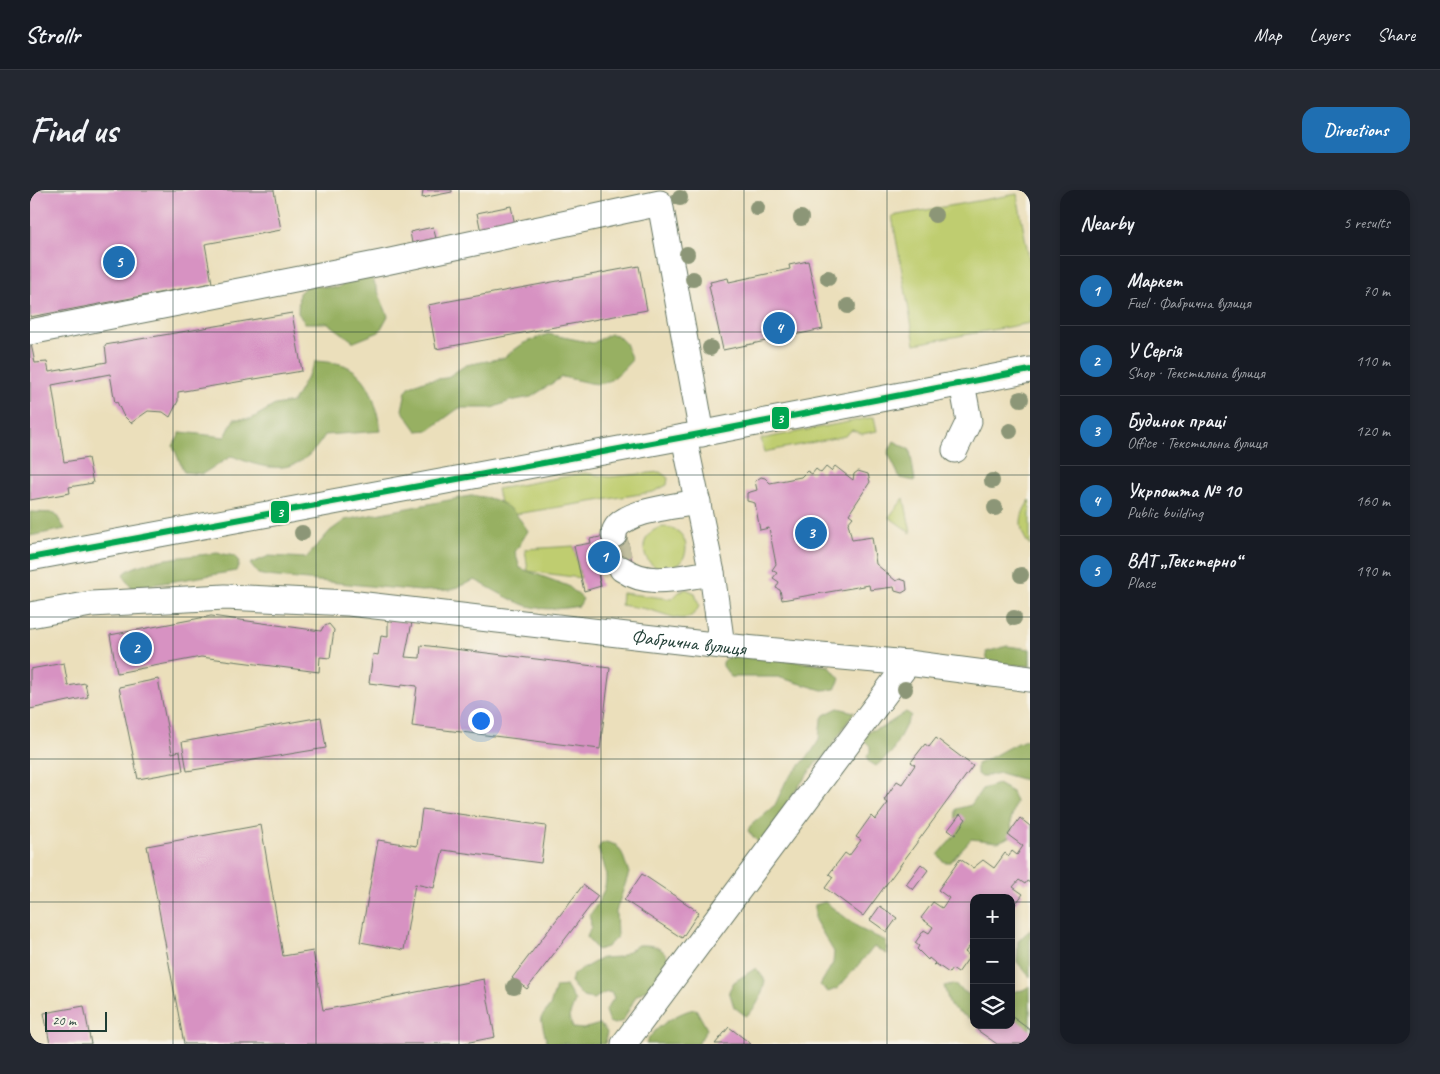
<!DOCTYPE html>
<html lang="en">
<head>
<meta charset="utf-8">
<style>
  :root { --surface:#171b24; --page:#242831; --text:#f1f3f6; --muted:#9ea1a6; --line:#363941; --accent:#1f6fb2 }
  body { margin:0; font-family:Caveat,sans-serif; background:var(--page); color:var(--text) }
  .controls { position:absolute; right:15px; bottom:15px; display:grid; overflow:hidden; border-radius:10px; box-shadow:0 2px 8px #0003 }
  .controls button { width:45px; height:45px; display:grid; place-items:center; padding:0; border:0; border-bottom:1px solid var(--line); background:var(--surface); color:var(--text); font:25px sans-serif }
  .scale { position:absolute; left:15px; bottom:12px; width:62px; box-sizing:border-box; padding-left:5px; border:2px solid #1f3d34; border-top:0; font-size:14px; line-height:18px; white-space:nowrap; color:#1f3d34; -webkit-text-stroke:4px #f7f3e8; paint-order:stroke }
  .you { position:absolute; left:450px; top:530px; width:18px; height:18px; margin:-12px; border:4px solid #fff; border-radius:50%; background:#1a73e8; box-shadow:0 0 0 8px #1a73e833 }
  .badge { display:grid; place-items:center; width:32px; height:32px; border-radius:50%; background:var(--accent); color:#fff; font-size:16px; font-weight:700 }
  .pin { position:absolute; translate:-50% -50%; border:2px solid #fff; box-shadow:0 1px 5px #0006 }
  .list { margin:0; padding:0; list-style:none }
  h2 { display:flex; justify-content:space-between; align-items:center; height:65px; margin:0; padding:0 20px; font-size:21px }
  h2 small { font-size:16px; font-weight:400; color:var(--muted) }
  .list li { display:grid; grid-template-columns:32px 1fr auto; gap:15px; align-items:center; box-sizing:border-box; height:70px; padding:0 20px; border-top:1px solid var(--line) }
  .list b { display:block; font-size:19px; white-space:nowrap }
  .list p { margin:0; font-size:16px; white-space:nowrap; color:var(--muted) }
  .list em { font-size:16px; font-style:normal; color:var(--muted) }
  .icon { flex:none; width:28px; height:28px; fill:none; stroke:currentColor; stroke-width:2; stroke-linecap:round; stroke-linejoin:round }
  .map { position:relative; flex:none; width:1000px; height:854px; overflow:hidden; border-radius:15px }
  header { display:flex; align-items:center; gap:30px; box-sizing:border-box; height:70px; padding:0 25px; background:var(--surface); border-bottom:1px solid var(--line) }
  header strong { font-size:24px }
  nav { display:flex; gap:28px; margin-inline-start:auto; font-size:18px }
  .intro { display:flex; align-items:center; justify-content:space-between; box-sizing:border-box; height:120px; padding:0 30px }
  h1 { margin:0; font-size:35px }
  .button { padding:12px 22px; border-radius:15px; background:var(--accent); color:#fff; font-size:18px; font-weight:700 }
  main { display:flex; gap:30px; padding:0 30px }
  aside { flex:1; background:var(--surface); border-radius:15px; box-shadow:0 2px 8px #0003 }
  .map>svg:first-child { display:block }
</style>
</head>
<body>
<header>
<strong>Strollr</strong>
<nav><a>Map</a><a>Layers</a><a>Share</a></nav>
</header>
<div class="intro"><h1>Find us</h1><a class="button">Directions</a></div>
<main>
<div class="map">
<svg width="1000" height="854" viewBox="0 0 1000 854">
  <rect width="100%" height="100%" fill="#f7f3e8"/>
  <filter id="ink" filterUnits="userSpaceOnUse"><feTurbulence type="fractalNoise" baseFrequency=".02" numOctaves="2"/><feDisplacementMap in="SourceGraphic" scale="10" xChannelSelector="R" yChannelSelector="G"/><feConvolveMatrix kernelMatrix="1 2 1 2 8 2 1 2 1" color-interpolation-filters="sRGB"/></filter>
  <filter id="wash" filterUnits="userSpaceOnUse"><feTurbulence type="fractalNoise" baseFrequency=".0096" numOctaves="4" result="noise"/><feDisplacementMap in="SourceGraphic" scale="20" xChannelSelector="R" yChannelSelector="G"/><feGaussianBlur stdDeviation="1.12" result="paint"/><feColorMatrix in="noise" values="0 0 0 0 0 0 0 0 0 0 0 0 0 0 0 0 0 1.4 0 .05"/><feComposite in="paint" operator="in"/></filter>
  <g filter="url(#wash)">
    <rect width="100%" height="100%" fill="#ebdfbb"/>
    <path fill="#bfcd6f" stroke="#6f8552" d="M987 4 1000 74V133L885 154 862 26Z
      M844 227 847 241 832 244 822 240 815 246 734 262 731 249Z
      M630 282 638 288 637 295 623 302 473 326 467 299 555 283 580 287Z
      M874 308 881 343 859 327Z
      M1000 310V356C988 340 988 326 1000 310Z
      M614 358a21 21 0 1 1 42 0a21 21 0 1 1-42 0Z
      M544 356 551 388 498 381 495 359Z
      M656 399 665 403 669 416C660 436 643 427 627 422 616 418 603 417 591 415L592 403 642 409 649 402Z"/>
    <path fill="#97b062" stroke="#5b764b" d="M340 82 358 126 349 142 324 152 298 133H275L268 123 269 103 278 95 308 98 322 84Z
      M518 144 563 153 580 144 587 145 595 153 602 170C572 202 574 195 532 187L501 207 480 211 462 218H429L399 240 387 241 372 220 376 201 380 196 397 190 416 188 436 175 473 168 494 153Z
      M286 171C295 172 306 172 314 175 342 187 345 214 351 241L295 245C270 286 241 282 202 266L172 284 154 282 143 256 151 242 195 247 204 229H221L245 215 263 212Z
      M864 251 880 260 885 291 870 288 858 263Z
      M440 306C468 306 483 317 498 341L485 362 490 378 538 396 553 409 549 416C499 425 487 412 445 390L420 400 391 401 237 386 228 384 220 374 239 366 276 368 300 341 315 330Z
      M0 322 25 323 35 339 0 346Z
      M187 363 205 366 209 373 206 381 102 398 93 385C105 369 166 366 187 363Z
      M977 456 1000 459V476L958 473 956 462Z
      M702 462 799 476 810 489 805 499 792 500 748 487H701L693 476V472Z
      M808 518 824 522 795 566 786 573 757 612 749 633 729 653 718 641 720 636 745 615 756 591 781 563 789 550 791 530 794 525Z
      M876 522 881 525 862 562 846 576 838 571 837 566 840 562V556L832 548V543L853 537Z
      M1000 549V586L995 590 970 583 951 587 947 584V574C965 567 982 553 1000 549Z
      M968 594 982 602 986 612 981 629 982 646 968 652 941 649 920 672H914L908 665 925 645 926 619 941 615 952 599Z
      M576 652 586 655 592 663 599 683 586 721 587 747 577 757 567 760 557 747 561 737 560 725C578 699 581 688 568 659L571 654Z
      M795 712 832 740 856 751 857 764 844 757 808 798 798 802 790 795 803 773 804 762 785 730V715Z
      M1000 740V787L987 772 988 751Z
      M608 755C623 755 631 755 639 769L623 795 606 806 593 831 584 834 579 832 575 821 584 808 582 803 577 802 563 809 553 807 541 793 543 784 572 768 589 767Z
      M726 778 735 790C733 804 727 818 716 826L704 817 699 801 704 792Z
      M923 794 941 806 944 827 938 828 920 816 914 796Z
      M536 796 545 811 539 827 543 838 553 839 570 834 577 842 575 854H517L511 828 520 816 526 797Z
      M1000 796V845L981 834V802L993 800Z
      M666 819 677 839 668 854H616C620 840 651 820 666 819Z"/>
    <g id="blocks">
      <path fill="#d792c2" d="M0 0H244L251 40 175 54 182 93 0 127Z
        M393 0H422V2L392 8Z
        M481 16 485 35 451 42 447 23Z
        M403 37 406 48 382 53 380 42Z
        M778 71 793 139 693 160 679 96 681 95 680 92 698 88 699 92 760 79 759 75Z
        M609 76 617 120 406 159 398 115Z
        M262 123 272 181 148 202V211L140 227 133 222 118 221 101 233 93 225 87 212 85 213 80 184 22 195 34 272 58 268 63 293 39 297 40 303 0 310V149L5 173 17 172 19 182 77 172 75 155Z
        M805 276 823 290 824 284 828 281 838 284 840 292 819 324 823 327 818 333 822 350 842 347 846 374 866 391 870 389 876 391 877 400 872 403 865 401 864 397 840 400 839 395 752 410 750 400 746 398 749 392 743 388 747 383 742 380 746 374 739 338 730 340 725 313 717 311V303L727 300 725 291 731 287 735 288 740 293 771 287 777 281 782 284 786 279 791 283 796 277 801 281Z
        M596 342 603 377 568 384 571 396 554 401 544 356 561 353 560 349Z
        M181 426 291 441 293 437 299 434 304 440 300 468 290 467 289 482 171 467 87 483 80 445Z
        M358 430 382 432 375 467 390 468 391 455 580 478 570 559 382 536 387 496 372 494 371 497 339 493 343 464 348 465 351 446 358 447Z
        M34 473 38 496 55 493 58 507 0 519V479Z
        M128 489 142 563 150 561 153 581 108 589 89 497Z
        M291 527 296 558 157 581 152 552Z
        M906 548 943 576 833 726 795 698 803 687 799 684 815 663 819 666 831 650 826 647 841 626 845 630 858 613 854 610 867 591 872 594 885 575 881 572 895 554 899 557Z
        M392 619 516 636 511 673 413 660 404 698 385 694 374 760 330 752 348 650 387 656Z
        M930 624 936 629 925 645 918 640Z
        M990 628 1000 636V693L997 691 995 694 989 690 983 697 993 704 981 720V708H944V751L935 762 940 766 928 783 922 779 919 783 906 774 903 775 905 773 899 768 898 770 887 759 889 756 885 753 894 740 899 743 903 737 891 728 903 712 912 718 919 708 908 700 930 669 943 678 953 670 964 678 975 663 979 666 982 661 987 665 993 656 978 645Z
        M231 635 253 766 283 761 293 820 454 789 465 847 430 854H154L117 656Z
        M891 674 898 680 883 700 876 694Z
        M612 684 669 722 652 748 594 710Z
        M553 695 568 706 497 799 482 788Z
        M850 716 867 728 857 742 840 730Z
        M54 816 61 854H20L14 823Z
        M981 826 1000 840V854H967L947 840 951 835H981Z
        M699 837 721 854H685Z"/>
    </g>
  </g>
  <g filter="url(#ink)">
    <use href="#blocks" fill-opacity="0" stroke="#667663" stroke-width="1"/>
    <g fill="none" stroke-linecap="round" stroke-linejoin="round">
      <path stroke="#c2bfa0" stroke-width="25" stroke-dasharray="25 12" stroke-linecap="butt" d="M584 345 592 379"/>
      <g stroke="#667663" stroke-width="27">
        <g id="minor">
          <path d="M0 142 351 73 630 13 672 244"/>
          <path d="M654 247 682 383 692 456"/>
          <path d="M925 260 939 231 932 193"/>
          <path d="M584 345C584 321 649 316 668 312"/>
          <path d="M0 368 654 247 1000 180"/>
          <path d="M592 379C620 398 650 387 682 383"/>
          <path id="s1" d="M0 425 61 414 195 407 319 413 692 456 878 473 1000 489"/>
          <path d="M594 854 878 473"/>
        </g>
      </g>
      <use href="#minor" stroke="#fff" stroke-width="25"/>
      <g stroke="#f7f3e8" stroke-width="10">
        <path id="bus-1" d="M0 368 654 247 1000 180"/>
      </g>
      <use href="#bus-1" stroke="#00a651" stroke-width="6"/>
    </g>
    <g fill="#8c9677">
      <circle cx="650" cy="8" r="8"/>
      <circle cx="727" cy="18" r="8"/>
      <circle cx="905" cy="25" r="8"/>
      <circle cx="771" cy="28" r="8"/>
      <circle cx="657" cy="64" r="8"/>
      <circle cx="798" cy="88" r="8"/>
      <circle cx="663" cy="89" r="8"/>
      <circle cx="818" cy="116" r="8"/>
      <circle cx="680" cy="158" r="8"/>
      <circle cx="991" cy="209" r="8"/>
      <circle cx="980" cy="241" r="8"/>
      <circle cx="962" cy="291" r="8"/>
      <circle cx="965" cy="318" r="8"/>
      <circle cx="272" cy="343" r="8"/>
      <circle cx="991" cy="385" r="8"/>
      <circle cx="984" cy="428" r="8"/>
      <circle cx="875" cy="499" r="8"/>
      <circle cx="484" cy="797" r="8"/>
    </g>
  </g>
  <path fill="none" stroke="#1f3d34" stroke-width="1" stroke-opacity="0.55" d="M143 0V854M286 0V854M429 0V854M571 0V854M714 0V854M857 0V854M0 142H1000M0 285H1000M0 427H1000M0 569H1000M0 712H944M981 712H1000"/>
  <g text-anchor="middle" stroke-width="5" stroke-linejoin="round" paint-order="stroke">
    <g font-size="20" fill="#1f3d34" stroke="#f7f3e8">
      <text dy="7" stroke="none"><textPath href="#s1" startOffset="662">Фабрична вулиця</textPath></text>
    </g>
  </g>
  <g stroke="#f7f3e8" stroke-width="2">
    <rect x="741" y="216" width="19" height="24" rx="5" fill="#00a651"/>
    <rect x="240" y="310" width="20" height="24" rx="5" fill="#00a651"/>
  </g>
  <g font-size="14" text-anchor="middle" font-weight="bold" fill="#fff">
    <text x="750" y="233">3</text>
    <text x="250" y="327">3</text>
  </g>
</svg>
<div class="controls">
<button>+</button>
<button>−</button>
<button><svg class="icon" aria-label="layers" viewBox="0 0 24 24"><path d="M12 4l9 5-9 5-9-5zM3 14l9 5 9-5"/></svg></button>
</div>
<div class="scale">20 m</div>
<div class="you"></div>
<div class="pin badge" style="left:574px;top:367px">1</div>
<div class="pin badge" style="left:106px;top:458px">2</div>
<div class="pin badge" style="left:781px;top:343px">3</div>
<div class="pin badge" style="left:749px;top:138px">4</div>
<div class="pin badge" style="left:89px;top:72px">5</div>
</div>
<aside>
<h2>Nearby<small>5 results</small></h2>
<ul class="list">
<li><span class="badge">1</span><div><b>Маркет</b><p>Fuel · Фабрична вулиця</p></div><em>70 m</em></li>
<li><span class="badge">2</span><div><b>У Сергія</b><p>Shop · Текстильна вулиця</p></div><em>110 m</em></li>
<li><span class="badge">3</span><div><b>Будинок праці</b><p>Office · Текстильна вулиця</p></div><em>120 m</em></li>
<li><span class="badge">4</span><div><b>Укрпошта № 10</b><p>Public building</p></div><em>160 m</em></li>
<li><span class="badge">5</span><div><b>ВАТ „Текстерно“</b><p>Place</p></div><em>190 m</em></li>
</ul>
</aside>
</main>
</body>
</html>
